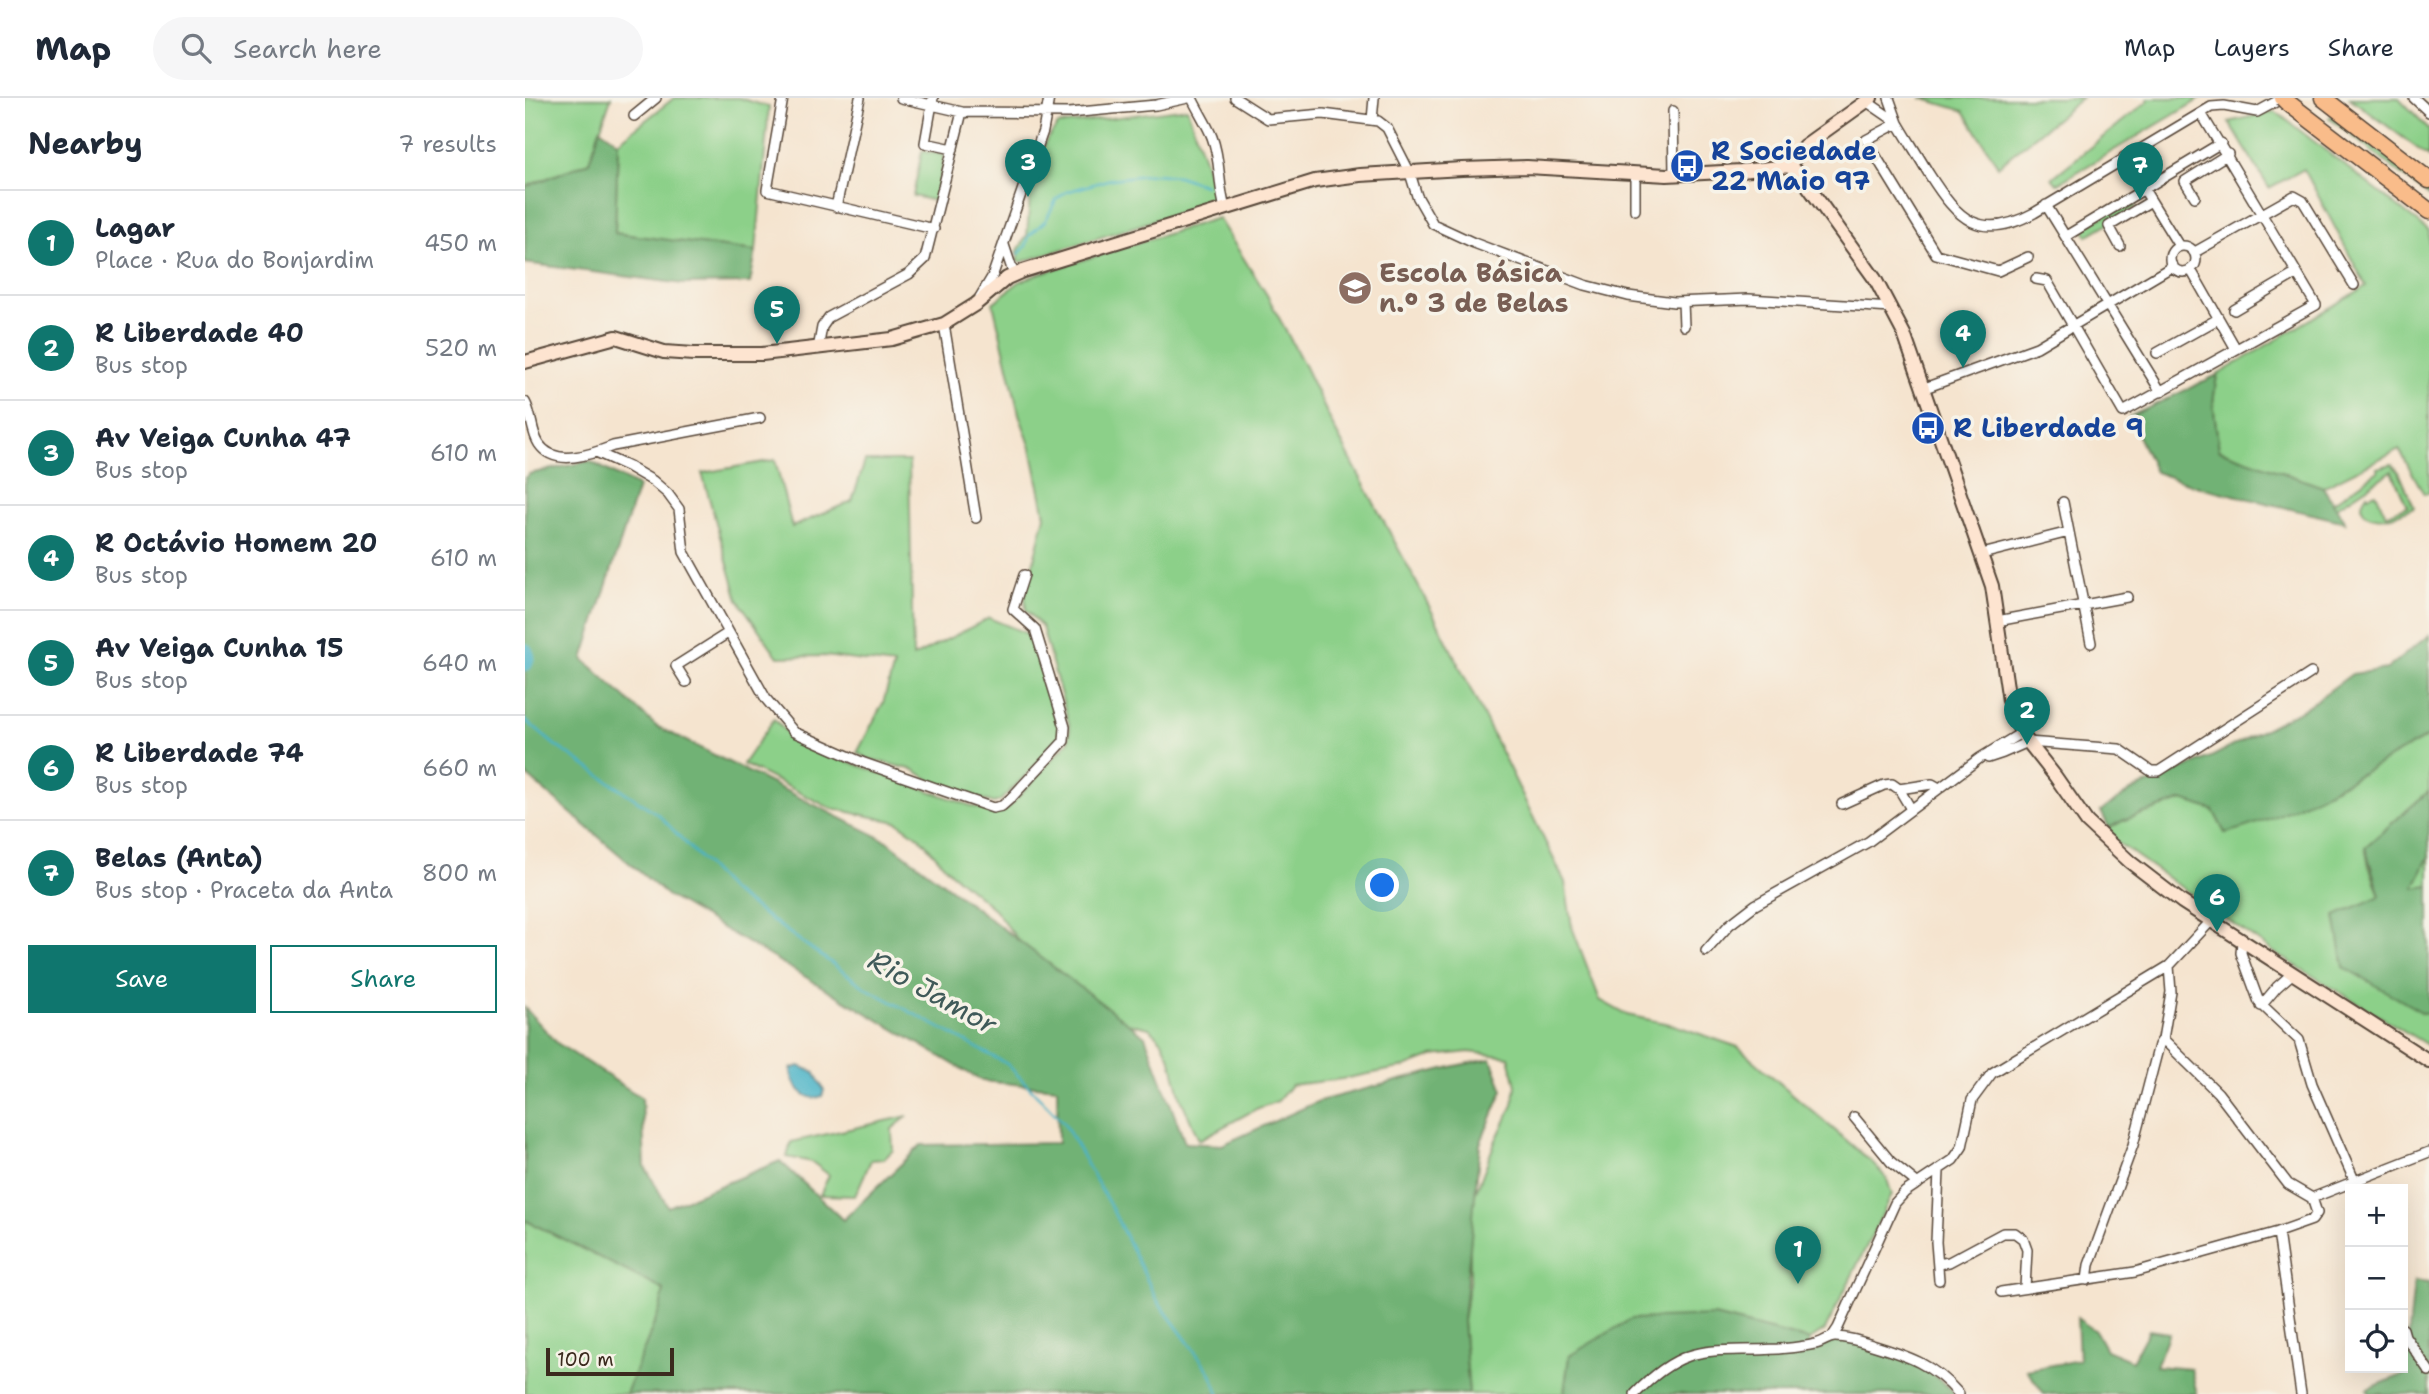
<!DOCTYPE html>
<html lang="en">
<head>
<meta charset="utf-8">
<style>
  :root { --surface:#fff; --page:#f6f6f7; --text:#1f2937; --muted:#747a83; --line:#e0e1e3; --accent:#0f766e }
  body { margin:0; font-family:"Shantell Sans",sans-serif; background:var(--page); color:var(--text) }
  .controls { position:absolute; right:21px; bottom:21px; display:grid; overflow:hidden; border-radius:0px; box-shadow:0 7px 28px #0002 }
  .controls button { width:63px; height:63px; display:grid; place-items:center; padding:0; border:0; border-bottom:2px solid var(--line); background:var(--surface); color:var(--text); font:35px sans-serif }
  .scale { position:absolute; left:21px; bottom:18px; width:128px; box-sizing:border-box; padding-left:7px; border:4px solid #3b2a1e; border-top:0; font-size:19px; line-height:24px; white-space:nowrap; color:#3b2a1e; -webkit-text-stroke:5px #f7f3e8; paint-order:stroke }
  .you { position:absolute; left:858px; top:788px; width:24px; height:24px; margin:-18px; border:5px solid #fff; border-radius:50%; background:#1a73e8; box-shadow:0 0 0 10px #1a73e833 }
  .badge { display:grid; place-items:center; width:46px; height:46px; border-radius:50%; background:var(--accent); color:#fff; font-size:23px; font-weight:700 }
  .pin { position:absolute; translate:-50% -58px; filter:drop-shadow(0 2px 4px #0008) }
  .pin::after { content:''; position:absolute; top:37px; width:24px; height:21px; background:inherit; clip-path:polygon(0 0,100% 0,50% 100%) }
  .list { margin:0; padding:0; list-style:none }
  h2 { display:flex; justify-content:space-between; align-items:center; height:91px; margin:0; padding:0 28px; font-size:30px }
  h2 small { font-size:23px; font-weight:400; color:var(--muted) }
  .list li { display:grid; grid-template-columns:46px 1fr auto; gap:21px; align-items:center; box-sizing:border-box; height:105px; padding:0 28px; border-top:2px solid var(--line) }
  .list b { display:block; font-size:26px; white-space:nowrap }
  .list p { margin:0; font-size:23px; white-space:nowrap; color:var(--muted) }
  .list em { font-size:23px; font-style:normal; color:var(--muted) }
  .actions { display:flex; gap:14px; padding:21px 28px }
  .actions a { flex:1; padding:16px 0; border:2px solid var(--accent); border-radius:0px; text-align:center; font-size:24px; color:var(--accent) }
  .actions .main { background:var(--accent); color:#fff }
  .icon { flex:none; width:38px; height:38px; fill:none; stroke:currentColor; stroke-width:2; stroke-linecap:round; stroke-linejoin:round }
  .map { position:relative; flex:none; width:1904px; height:1296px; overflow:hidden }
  header { display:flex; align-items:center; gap:42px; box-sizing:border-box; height:98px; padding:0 35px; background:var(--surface); border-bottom:2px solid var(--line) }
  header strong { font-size:33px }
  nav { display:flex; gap:38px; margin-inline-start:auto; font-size:24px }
  .search { width:490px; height:63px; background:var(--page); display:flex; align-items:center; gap:18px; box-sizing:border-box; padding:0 24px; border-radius:38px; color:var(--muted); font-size:26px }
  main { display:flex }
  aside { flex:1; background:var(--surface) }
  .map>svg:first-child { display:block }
</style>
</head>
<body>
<header>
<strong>Map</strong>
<div class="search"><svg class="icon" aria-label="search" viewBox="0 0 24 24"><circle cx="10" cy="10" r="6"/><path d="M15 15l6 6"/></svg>Search here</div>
<nav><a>Map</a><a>Layers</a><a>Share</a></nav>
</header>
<main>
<aside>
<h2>Nearby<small>7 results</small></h2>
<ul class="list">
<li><span class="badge">1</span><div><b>Lagar</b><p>Place · Rua do Bonjardim</p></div><em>450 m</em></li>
<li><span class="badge">2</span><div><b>R Liberdade 40</b><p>Bus stop</p></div><em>520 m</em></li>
<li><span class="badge">3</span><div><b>Av Veiga Cunha 47</b><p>Bus stop</p></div><em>610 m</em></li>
<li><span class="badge">4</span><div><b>R Octávio Homem 20</b><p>Bus stop</p></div><em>610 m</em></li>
<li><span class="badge">5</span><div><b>Av Veiga Cunha 15</b><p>Bus stop</p></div><em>640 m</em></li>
<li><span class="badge">6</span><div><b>R Liberdade 74</b><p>Bus stop</p></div><em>660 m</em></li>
<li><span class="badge">7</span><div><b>Belas (Anta)</b><p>Bus stop · Praceta da Anta</p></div><em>800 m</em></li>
</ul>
<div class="actions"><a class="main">Save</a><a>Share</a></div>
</aside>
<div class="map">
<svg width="1904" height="1296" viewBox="0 0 1904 1296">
  <rect width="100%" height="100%" fill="#f7f3e8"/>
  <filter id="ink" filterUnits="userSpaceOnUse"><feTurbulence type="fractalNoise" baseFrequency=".0143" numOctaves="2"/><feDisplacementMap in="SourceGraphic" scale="14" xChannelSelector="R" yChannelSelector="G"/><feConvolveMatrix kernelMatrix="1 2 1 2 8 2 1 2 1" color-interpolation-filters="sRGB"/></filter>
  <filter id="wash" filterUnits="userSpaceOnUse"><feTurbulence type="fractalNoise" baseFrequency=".00686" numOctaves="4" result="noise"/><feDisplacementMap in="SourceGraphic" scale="28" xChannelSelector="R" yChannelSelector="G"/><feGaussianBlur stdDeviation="1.57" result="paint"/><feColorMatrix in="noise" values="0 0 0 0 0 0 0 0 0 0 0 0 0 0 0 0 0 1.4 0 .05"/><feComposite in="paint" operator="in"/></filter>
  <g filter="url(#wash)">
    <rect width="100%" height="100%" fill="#f5e4cf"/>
    <path fill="#8cd089" stroke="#647d54" stroke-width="2" d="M0 0H86L64 64 0 89Z
      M149 0H214L244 9 231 153 90 136 93 44Z
      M1396 0H1557L1473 68 1439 13Z
      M1622 0H1677L1532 86 1527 80 1623 3Z
      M1825 0H1874L1904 31V59Z
      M662 10 690 95 682 106 496 164 491 163 494 158 491 156 502 137 507 74 522 41 533 27Z
      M1750 13 1904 133V395L1899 396 1874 351 1798 389 1694 352 1688 305 1692 277 1841 188 1779 71 1744 90 1704 24Z
      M1807 17 1904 91V98L1804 20Z
      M397 53 420 57 410 103 388 98Z
      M1607 102 1611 109 1562 138 1558 130Z
      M693 120 742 197 780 269 810 332 912 523 1040 784 1047 829 1075 902 1102 917 1149 927 1213 949 1349 1066 1362 1081 1367 1097 1300 1232 1285 1242 1189 1218 1044 1258 1039 1296H944L938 1223 945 1179V1134L949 1099 970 1044 988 1007 991 988 984 959 944 954 908 958 880 969 817 981 766 987 753 1003 731 1011 674 1042 656 1001 646 962 637 943 624 930 569 917 493 842 469 811 425 774 395 740 372 724 305 710 218 666 249 621 262 635 316 661 444 707C460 712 471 717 485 708L544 643 545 629 517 529 501 512 500 497 520 418 506 350 494 316 468 205 494 184 513 176Z
      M250 362 267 429 327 403 340 363H384L388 559 464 520 508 538 537 628V638L531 647 475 703 469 705 442 697 410 685 389 672 344 661 332 655 358 605 369 567 300 558 253 559 213 502 177 375Z
      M1867 366 1874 374 1889 409C1881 412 1874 416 1866 418 1849 423 1827 416 1842 396L1843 398 1851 395 1861 417 1882 408 1867 373 1810 410 1805 407 1853 373 1852 370Z
      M1904 638V693L1840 749 1844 768 1898 915H1904V948L1750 855 1586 740 1584 730 1599 722 1659 702 1688 712 1700 735C1769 718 1841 672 1904 638Z
      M1904 758V788L1888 791Z
      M383 1018 367 1031 368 1052 359 1061 346 1062 330 1098 295 1097 304 1077 287 1064 262 1059 266 1044Z
      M0 1122 139 1191 135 1211 101 1296H0Z"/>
    <path fill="#71b275" stroke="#566e4a" stroke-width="2" d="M75 31 93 44 90 135 231 153 225 185 158 186 0 165V89L64 64Z
      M1692 277 1688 305 1694 352 1798 389 1820 424 1671 388 1630 374 1604 319Z
      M65 363 113 389 58 561 131 628 362 743 620 938 660 1045 697 1047 794 1003 930 968 966 961 978 992 955 1046 938 1223 944 1296H101L135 1211 139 1192 0 1122V910L32 945 117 1000 120 1069 143 1109 255 1063 318 1122 396 1047 533 1045 532 990 457 983 143 798 0 676V380L4 376Z
      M1904 537V638C1841 672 1769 718 1700 735L1688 712 1658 702 1599 722 1584 730 1576 713 1606 693 1688 658 1782 609 1827 576 1862 571Z
      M1904 693V758L1889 790 1904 788V915H1898L1819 869 1810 818 1855 798 1840 749Z
      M1889 1183 1904 1185V1296H1845L1842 1291 1880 1276Z
      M1189 1218 1285 1242 1283 1252 1290 1254 1305 1241 1334 1245 1394 1266 1432 1296H1039L1044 1258 1106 1221Z
      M1552 1220 1571 1234 1581 1252 1607 1263 1624 1232 1644 1235 1631 1268 1666 1271 1672 1296H1519L1502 1272 1554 1262Z"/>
    <path fill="#49b3c7" stroke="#426e72" stroke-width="2" d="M274 968 289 974 299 992 297 998C281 1005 266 987 266 971Z"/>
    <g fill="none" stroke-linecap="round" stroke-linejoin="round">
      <path stroke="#49b3c7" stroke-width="2.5" d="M494 156 501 148 504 138 521 122 531 102 541 94 586 81 630 76 653 78 680 87
        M0 622 31 648 134 717 206 793 341 890 482 966 539 1025 587 1111 632 1202 685 1274 694 1296"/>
      <path stroke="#49b3c7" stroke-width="16" d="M0 553 2 558 0 565"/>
    </g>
  </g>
  <g filter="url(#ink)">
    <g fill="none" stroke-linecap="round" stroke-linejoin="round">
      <g stroke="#574639" stroke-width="12">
        <path id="street" d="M258 0 242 92 409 131
          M376 0 437 14 544 15 631 7 663 0
          M408 0 400 45 428 51
          M667 0C673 13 682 26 687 39 696 62 693 87 700 110
          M710 0 743 21 798 16 853 23 862 30 885 75 892 98 908 126 949 145 1060 187 1103 198 1149 204 1224 201 1366 210
          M1341 0V3L1373 25 1364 0
          M1889 0 1904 14
          M1148 13 1149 76
          M109 18 131 0
          M847 22 849 0
          M1599 59 1654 148
          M1670 99 1660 83 1703 56
          M1521 107 1636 294
          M311 109 335 0
          M1110 112V76
          M1541 138 1696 45
          M479 147 489 177
          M1595 148 1584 128 1626 103
          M1645 161a13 13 0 1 1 26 0a13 13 0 1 1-26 0Z
          M1670 154 1769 98 1778 103 1829 187
          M1503 159 1473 173 1411 156 1341 42 1373 25C1383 42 1394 59 1404 76 1433 122 1455 144 1509 115L1686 9 1699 8 1732 14 1758 0
          M1666 172 1711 251
          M1511 181 1522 183 1598 314 1791 207 1676 15
          M455 199 467 179 518 33 524 0
          M1158 204 1159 228
          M1709 212 1772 175
          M419 226 451 420
          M293 251 297 229 304 219 384 176 400 161 437 14
          M1632 255 1693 221
          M1397 291 1512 249 1648 168
          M0 304C7 316 6 334 14 346 30 370 67 356 88 348L235 320
          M71 354 104 369 128 383 143 396 154 411 159 454 241 601 269 634 339 665 468 710 477 708 486 700 539 643 540 629 510 531 488 511 499 477
          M1538 404 1566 545
          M1457 456 1544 434
          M1472 523 1602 499
          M161 584 151 568 203 535
          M1463 660 1478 655 1503 644 1594 651 1626 673H1634L1786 575
          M1317 706 1359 687 1367 686 1374 691
          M1386 711 1374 691 1407 686 1414 690
          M1717 844 1716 855 1734 904 1774 942 1787 986 1833 1091
          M1181 853 1204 827 1230 807 1343 744 1455 660 1496 635
          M1736 908 1752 889 1768 875
          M1638 941 1693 995 1763 1086 1787 1100
          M1329 1019 1366 1064 1393 1086
          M1753 1134 1776 1296
          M1413 1166 1424 1164 1478 1135H1490L1498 1141 1502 1152 1500 1190
          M1414 1182 1411 1144 1414 1073
          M1562 1182 1564 1167 1608 1047 1634 947 1638 941 1646 894 1644 868
          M1476 1194 1610 1174 1753 1134 1787 1122 1792 1115 1787 1100 1904 1054
          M1878 1231 1880 1238 1904 1273
          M1307 1239 1313 1230 1370 1105 1380 1094 1428 1062 1437 1049 1447 1002 1467 975 1644 868 1686 823
          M1110 1296C1162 1242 1186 1255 1253 1251 1264 1250 1279 1249 1290 1246 1297 1245 1303 1239 1310 1239 1323 1239 1335 1243 1347 1247 1383 1258 1408 1266 1434 1296"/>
      </g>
      <g stroke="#574639" stroke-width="16">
        <path id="secondary" d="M1264 68 1279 48 1346 0
          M0 264 91 239 139 254 169 256H237L367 241 419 226 451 206 482 180 498 173 790 83 835 77 937 71 1002 69 1142 77 1216 73 1264 68 1275 77 1350 181 1379 236 1467 488 1484 603 1496 635 1530 678 1562 724 1605 764 1657 804 1904 963"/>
      </g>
      <g stroke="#574639" stroke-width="19">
        <path id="highway" d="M1798 0 1904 82
          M1762 4 1904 113"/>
      </g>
      <use href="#street" stroke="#fff" stroke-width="9"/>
      <use href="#secondary" stroke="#fde4d0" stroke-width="12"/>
      <use href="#highway" stroke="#f9bc8a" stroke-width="16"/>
      <g stroke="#574639" stroke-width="19" stroke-linecap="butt">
        <path id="highway-bridge" d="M1758 0 1762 4"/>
      </g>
      <use href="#highway-bridge" stroke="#f9bc8a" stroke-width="16"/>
    </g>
  </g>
  <defs>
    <g id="bus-disc" transform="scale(1.75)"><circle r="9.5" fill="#1a4fb4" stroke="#f7f3e8"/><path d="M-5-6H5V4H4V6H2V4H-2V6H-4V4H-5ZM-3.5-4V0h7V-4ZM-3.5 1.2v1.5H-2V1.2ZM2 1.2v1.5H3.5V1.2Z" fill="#fff"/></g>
    <g id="school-disc" transform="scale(1.75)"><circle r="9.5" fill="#8d6e63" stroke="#f7f3e8"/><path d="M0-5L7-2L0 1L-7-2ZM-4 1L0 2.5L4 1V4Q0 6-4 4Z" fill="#fff"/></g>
  </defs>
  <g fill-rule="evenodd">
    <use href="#bus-disc" x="1162" y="68"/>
    <use href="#school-disc" x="830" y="190"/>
    <use href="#bus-disc" x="1403" y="330"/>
  </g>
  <g text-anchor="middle" stroke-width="7" stroke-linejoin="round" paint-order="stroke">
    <g font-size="26" font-weight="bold" fill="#164399" stroke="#f7f3e8" text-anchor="start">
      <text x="1186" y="62">R Sociedade<tspan x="1186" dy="30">22 Maio 97</tspan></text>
      <text x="1428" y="339">R Liberdade 9</text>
    </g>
    <g font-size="26" font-weight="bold" fill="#785e54" stroke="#f7f3e8" text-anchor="start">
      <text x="854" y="184">Escola Básica<tspan x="854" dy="30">n.º 3 de Belas</tspan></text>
    </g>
    <g font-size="28" font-style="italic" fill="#405a59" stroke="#f7f3e8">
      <text transform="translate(408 894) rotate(29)" y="10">Rio Jamor</text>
    </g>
  </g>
</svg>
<div class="controls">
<button>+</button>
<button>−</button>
<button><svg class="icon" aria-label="locate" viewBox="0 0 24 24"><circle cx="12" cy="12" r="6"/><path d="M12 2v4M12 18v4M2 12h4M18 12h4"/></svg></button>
</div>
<div class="scale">100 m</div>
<div class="you"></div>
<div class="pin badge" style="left:1273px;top:1186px">1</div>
<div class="pin badge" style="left:1502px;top:647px">2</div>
<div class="pin badge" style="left:503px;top:99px">3</div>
<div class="pin badge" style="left:1438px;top:270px">4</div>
<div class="pin badge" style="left:252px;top:246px">5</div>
<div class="pin badge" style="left:1692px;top:834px">6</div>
<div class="pin badge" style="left:1615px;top:102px">7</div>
</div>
</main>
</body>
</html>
